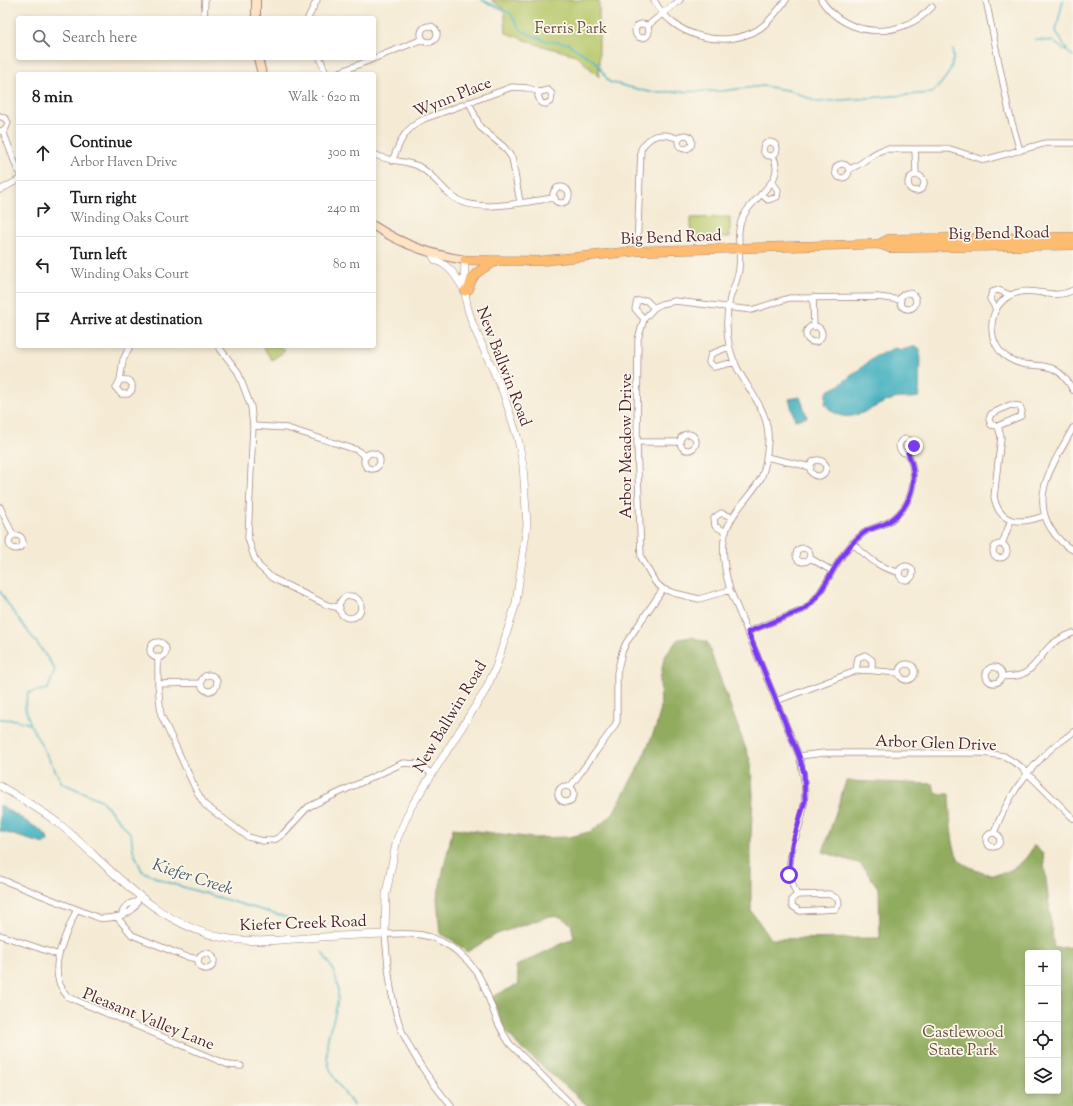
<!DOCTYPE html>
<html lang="en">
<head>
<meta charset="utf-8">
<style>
  :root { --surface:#fff; --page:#f6f6f6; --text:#202124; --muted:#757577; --line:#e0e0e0 }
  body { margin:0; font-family:"Sorts Mill Goudy",serif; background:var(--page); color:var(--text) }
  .controls { position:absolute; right:12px; bottom:12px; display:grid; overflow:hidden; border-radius:4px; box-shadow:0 2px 6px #0003 }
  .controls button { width:36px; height:36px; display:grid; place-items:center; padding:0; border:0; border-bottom:1px solid var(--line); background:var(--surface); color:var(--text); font:20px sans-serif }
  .stop { position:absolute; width:12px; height:12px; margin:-9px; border:3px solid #7c3aed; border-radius:50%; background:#fff }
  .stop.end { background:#7c3aed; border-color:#fff; box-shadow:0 1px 4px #0008 }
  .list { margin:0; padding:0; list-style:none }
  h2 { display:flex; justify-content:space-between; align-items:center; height:52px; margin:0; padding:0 16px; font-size:17px }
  h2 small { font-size:13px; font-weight:400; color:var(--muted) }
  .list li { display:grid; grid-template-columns:26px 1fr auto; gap:12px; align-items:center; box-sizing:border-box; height:56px; padding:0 16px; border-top:1px solid var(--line) }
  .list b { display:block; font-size:15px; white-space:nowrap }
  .list p { margin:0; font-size:13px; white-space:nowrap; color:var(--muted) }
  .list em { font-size:13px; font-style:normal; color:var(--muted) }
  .icon { flex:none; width:22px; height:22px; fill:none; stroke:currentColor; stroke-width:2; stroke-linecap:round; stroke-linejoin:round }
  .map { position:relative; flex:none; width:1073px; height:1106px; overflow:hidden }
  .search { position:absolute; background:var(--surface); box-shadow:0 2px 6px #0003; left:16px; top:16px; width:360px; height:44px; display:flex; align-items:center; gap:10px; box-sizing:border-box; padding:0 14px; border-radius:4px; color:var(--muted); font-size:15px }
  .panel { position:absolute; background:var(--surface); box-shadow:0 2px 6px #0003; left:16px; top:72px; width:360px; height:276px; border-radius:4px }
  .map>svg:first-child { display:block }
</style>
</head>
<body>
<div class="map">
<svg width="1073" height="1106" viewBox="0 0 1073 1106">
  <rect width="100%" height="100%" fill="#fbf7ec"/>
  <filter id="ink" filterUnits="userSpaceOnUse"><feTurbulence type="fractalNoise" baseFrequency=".025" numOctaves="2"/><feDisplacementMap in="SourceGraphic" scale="8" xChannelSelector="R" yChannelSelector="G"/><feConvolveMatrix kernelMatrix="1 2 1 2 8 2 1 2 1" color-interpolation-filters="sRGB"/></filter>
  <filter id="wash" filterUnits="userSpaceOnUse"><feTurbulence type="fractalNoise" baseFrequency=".012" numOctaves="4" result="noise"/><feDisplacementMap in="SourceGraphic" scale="16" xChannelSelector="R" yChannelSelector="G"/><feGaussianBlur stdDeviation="0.9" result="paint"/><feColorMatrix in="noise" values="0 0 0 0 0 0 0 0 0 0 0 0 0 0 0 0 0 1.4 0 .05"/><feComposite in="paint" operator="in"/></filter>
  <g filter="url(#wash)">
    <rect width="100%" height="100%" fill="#f5ebd5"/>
    <path fill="#b7c86b" stroke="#80744b" d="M491 0H599V77L576 55 539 45 506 33 504 9Z
      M730 217V237L691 238V218Z
      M262 346H281L285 351 272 360Z"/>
    <path fill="#91ac5f" stroke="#6e6645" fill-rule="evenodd" d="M692 637 707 642 751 763 753 796 751 835V911L771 939 880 938 879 889 861 864 823 852 846 781 933 784 935 793 949 794C950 811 950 845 959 860 962 863 968 866 972 868 996 883 1023 869 1034 845L1043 854 1054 948 1073 947V1106H588L518 1045 504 1028 492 997 519 984 516 966 574 938 571 924 561 917 550 916 497 934 467 952 452 940 440 933 437 898 453 828 533 838 570 837 592 831 612 815 640 764 656 727 661 708 660 681 664 658 678 639ZM1028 953H1058V1091H1028Z"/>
    <path fill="#42b0bf" stroke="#466875" d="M916 346 920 349 919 397C911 399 902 397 894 399 870 405 847 432 825 404L826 394 828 391 838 386 876 356 895 348 902 350Z
      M800 397 807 417 795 420 789 399Z
      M0 805 42 831 47 836 48 841 44 844 0 831Z"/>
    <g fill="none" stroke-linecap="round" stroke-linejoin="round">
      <path stroke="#42b0bf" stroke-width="1.5" d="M482 0 510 13 522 31 546 41 567 43 596 62 609 82 649 92 722 91 763 86 792 91 817 102 932 93C945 80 955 69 953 50
        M1063 0 1056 31 1067 50
        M1035 40 1052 41 1073 56
        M0 591C15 619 39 642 55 670L48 689 28 693 25 707 30 723
        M0 719 17 720 30 724 62 783 101 800 131 834 133 850 142 871 166 882 292 919
        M322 952C340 978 342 991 333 1021 329 1031 326 1044 327 1055 328 1075 343 1090 354 1106"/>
    </g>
  </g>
  <g filter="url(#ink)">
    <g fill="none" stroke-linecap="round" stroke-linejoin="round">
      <g stroke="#a08580" stroke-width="7">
        <path id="minor" d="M654 0C673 37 724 50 759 29 771 21 777 11 786 0
          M821 0C847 39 901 40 932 7
          M986 0 1009 112 1020 151
          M204 18 205 0
          M308 18 317 0
          M635 31a7 7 0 1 1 14 0a7 7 0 1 1-14 0Z
          M647 26 680 0
          M421 34a8 8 0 1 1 16 0a8 8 0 1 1-16 0Z
          M320 58 326 74
          M335 74 423 39
          M469 102 480 127 504 147 512 158 520 202
          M0 116 6 119 8 123 5 130 0 131
          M3 131 18 171
          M678 142a7 7 0 1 1 14 0a7 7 0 1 1-14 0Z
          M763 149a7 7 0 1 1 14 0a7 7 0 1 1-14 0Z
          M915 149 916 175
          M374 154C388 162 404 160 418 166 432 173 441 188 453 197 477 215 526 201 555 198
          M773 156C789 186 742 198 739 230 738 243 741 256 739 269 738 279 733 288 730 298 726 314 726 333 730 349 738 383 771 405 768 442 767 454 766 468 761 478 751 496 733 510 726 531 720 549 725 572 730 590L799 756C804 775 807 792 803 811 797 842 780 863 797 895
          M392 161C401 140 403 130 424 119L512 87 527 88 540 92 548 90 552 94 551 101 546 104 541 103 538 96 540 92
          M835 171a7 7 0 1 1 14 0a7 7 0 1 1-14 0Z
          M849 169C864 165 872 151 886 149H950L984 160 1046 143H1073
          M908 183a8 8 0 1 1 16 0a8 8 0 1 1-16 0Z
          M553 195a8 8 0 1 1 16 0a8 8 0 1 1-16 0Z
          M0 190 18 180
          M761 194 768 200 777 197 778 190 772 182
          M637 251 641 149C651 133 663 132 679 139
          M1073 290C1052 302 1033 284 1011 295 986 307 986 344 1008 358 1033 374 1052 352 1073 390
          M900 301a8 8 0 1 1 16 0a8 8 0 1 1-16 0Z
          M813 297 814 327
          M996 309 990 299 992 292 998 290 1010 295
          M644 319 635 309 637 301 646 300 654 308
          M806 334a8 8 0 1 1 16 0a8 8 0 1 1-16 0Z
          M218 346 238 372 251 407 253 426 248 538 254 557 259 566 272 578 327 605 340 608
          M729 347 711 354 709 362 714 367 735 362
          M120 380H128L132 384V390L128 394H121L116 388 120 380 123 360 130 346
          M1010 405 1019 406 1022 411 1021 416 998 426 991 425 989 419 991 414Z
          M253 426 287 428 357 450 366 457
          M998 426 1001 437 994 497C1000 526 1021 524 1044 516
          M1073 428C1056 460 1029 494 1051 529 1057 538 1063 545 1073 550
          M680 442a8 8 0 1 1 16 0a8 8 0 1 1-16 0Z
          M899 446a7 7 0 1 1 14 0a7 7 0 1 1-14 0Z
          M637 442H680
          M364 461a8 8 0 1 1 16 0a8 8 0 1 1-16 0Z
          M766 457 811 467
          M810 468a8 8 0 1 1 16 0a8 8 0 1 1-16 0Z
          M0 507 13 535
          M726 532 715 526 714 518 721 513 732 517
          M9 542a7 7 0 1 1 14 0a7 7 0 1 1-14 0Z
          M852 543C867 556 879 569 899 572
          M993 551a7 7 0 1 1 14 0a7 7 0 1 1-14 0Z
          M1002 544 1011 520
          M796 555a7 7 0 1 1 14 0a7 7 0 1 1-14 0Z
          M810 558 832 571
          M899 573a7 7 0 1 1 14 0a7 7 0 1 1-14 0Z
          M730 590 699 599 674 593 663 589 655 582 641 557 637 442 638 339 644 319 654 308 661 304 675 301 752 310 789 298 878 297 901 300
          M339 607a11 11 0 1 1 22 0a11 11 0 1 1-22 0Z
          M747 632 803 610C824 595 830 570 846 551 852 543 860 535 868 530 875 527 884 525 890 521 913 505 919 477 908 453
          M150 650a8 8 0 1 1 16 0a8 8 0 1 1-16 0Z
          M158 657V684L161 715 197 792 205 805 248 837 263 841 276 839 283 834 308 807 403 763 417 764 431 773
          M899 672a8 8 0 1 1 16 0a8 8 0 1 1-16 0Z
          M986 675a8 8 0 1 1 16 0a8 8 0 1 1-16 0Z
          M856 671 858 658 865 655 872 660V670
          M201 683a8 8 0 1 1 16 0a8 8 0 1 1-16 0Z
          M1002 676C1031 680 1034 662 1051 645 1057 640 1065 636 1073 633
          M158 684 201 683
          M776 701 856 671 864 670 899 673
          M799 756 824 753H983L1004 756 1020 766 1073 818
          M558 794a8 8 0 1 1 16 0a8 8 0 1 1-16 0Z
          M570 787 614 727 617 721V673L622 652 626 643 663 589
          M986 840a7 7 0 1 1 14 0a7 7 0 1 1-14 0Z
          M994 833C1007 798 1025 772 1053 747 1059 742 1067 738 1073 732
          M0 879 99 918C109 919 130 916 135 906 137 903 137 900 140 897
          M829 894 838 899 839 904 836 909 800 911 792 906V899L797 895Z
          M76 911C65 938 44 971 68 997L229 1065 241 1066
          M122 914C124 906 128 903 136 902
          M117 917 132 935 184 956 198 959
          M0 935 59 955
          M198 961a8 8 0 1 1 16 0a8 8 0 1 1-16 0Z
          M451 1106C432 1083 413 1058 402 1031 390 1001 388 966 385 934 397 934 410 933 422 935 449 940 476 963 485 989 494 1011 496 1024 510 1044L573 1106"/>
      </g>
      <g stroke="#a08580" stroke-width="8">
        <path id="tertiary" d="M432 254 435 260C449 265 456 276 463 288
          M0 786C22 799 44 811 63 827 113 870 157 926 225 938 252 943 280 940 307 938 333 936 359 935 385 934L386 894 397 839 411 807 485 691 496 667 516 603 527 525 523 465 518 439 503 392 473 325 467 306 464 284 465 260"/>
      </g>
      <g stroke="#a08580" stroke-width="10">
        <path id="secondary" d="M256 0V18
          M258 58 262 74
          M374 226C403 245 431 255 465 260"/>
      </g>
      <g stroke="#a08580" stroke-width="10">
        <path id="primary" d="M879 244 890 248 1073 245
          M465 260 539 261 637 251 879 244 889 239 1073 237
          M465 291 469 289C471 272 484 268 497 261"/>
      </g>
      <use href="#minor" stroke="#fff" stroke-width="5.5"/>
      <use href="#tertiary" stroke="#fff" stroke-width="7"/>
      <use href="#secondary" stroke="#fee4c5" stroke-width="8"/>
      <use href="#primary" stroke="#fdbc6f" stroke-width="9"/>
    </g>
  </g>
  <g fill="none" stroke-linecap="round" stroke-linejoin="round" filter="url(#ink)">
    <path stroke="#7c3aed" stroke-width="5" d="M789 875 792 845 805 801 804 773 799 756 748 632 803 610C824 595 830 570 846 551 852 543 860 535 868 530 875 527 884 525 890 521 913 505 919 477 908 453L912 450 914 446"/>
  </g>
  <g text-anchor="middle" stroke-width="3.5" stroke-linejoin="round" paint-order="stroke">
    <g font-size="16" fill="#6b523e" stroke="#fbf7ec">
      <text x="571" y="33">Ferris Park</text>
      <text x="963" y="1037">Castlewood<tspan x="963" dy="18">State Park</tspan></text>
    </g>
    <g font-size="16" fill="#4a1f2b" stroke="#fbf7ec">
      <text transform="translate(452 96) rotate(-22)" y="6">Wynn Place</text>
      <text transform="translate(999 232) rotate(-1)" y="6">Big Bend Road</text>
      <text transform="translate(671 236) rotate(-2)" y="6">Big Bend Road</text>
      <text transform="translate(505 366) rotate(69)" y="6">New Ballwin Road</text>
      <text transform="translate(625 446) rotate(-90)" y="6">Arbor Meadow Drive</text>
      <text transform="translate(449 716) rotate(-59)" y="6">New Ballwin Road</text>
      <text transform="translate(936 742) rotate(2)" y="6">Arbor Glen Drive</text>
      <text transform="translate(303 922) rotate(-2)" y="6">Kiefer Creek Road</text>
      <text transform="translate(149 1018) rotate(22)" y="6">Pleasant Valley Lane</text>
    </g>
    <g font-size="17" font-style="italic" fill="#475966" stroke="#fbf7ec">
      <text transform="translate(193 876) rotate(18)" y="6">Kiefer Creek</text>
    </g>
  </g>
</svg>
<div class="controls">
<button>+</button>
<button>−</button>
<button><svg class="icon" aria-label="locate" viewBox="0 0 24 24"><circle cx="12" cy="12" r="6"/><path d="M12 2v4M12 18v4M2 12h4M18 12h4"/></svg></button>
<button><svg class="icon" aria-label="layers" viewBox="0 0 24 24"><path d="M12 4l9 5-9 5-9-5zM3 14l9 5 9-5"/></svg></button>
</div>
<div class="stop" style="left:789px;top:875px"></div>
<div class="stop end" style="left:914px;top:446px"></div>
<div class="search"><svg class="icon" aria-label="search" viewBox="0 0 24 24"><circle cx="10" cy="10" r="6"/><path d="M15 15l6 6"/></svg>Search here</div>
<section class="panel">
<h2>8 min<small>Walk · 620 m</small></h2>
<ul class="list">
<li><svg class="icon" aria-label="ahead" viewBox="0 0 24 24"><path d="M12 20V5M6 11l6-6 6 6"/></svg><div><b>Continue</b><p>Arbor Haven Drive</p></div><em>300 m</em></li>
<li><svg class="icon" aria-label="right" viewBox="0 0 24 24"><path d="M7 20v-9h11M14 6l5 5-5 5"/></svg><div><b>Turn right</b><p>Winding Oaks Court</p></div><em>240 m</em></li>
<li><svg class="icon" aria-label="left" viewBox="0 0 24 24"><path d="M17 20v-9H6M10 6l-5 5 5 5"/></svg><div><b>Turn left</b><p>Winding Oaks Court</p></div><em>80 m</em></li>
<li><svg class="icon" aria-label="arrive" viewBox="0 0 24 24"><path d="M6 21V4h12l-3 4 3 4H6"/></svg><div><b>Arrive at destination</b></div></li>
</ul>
</section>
</div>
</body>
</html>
